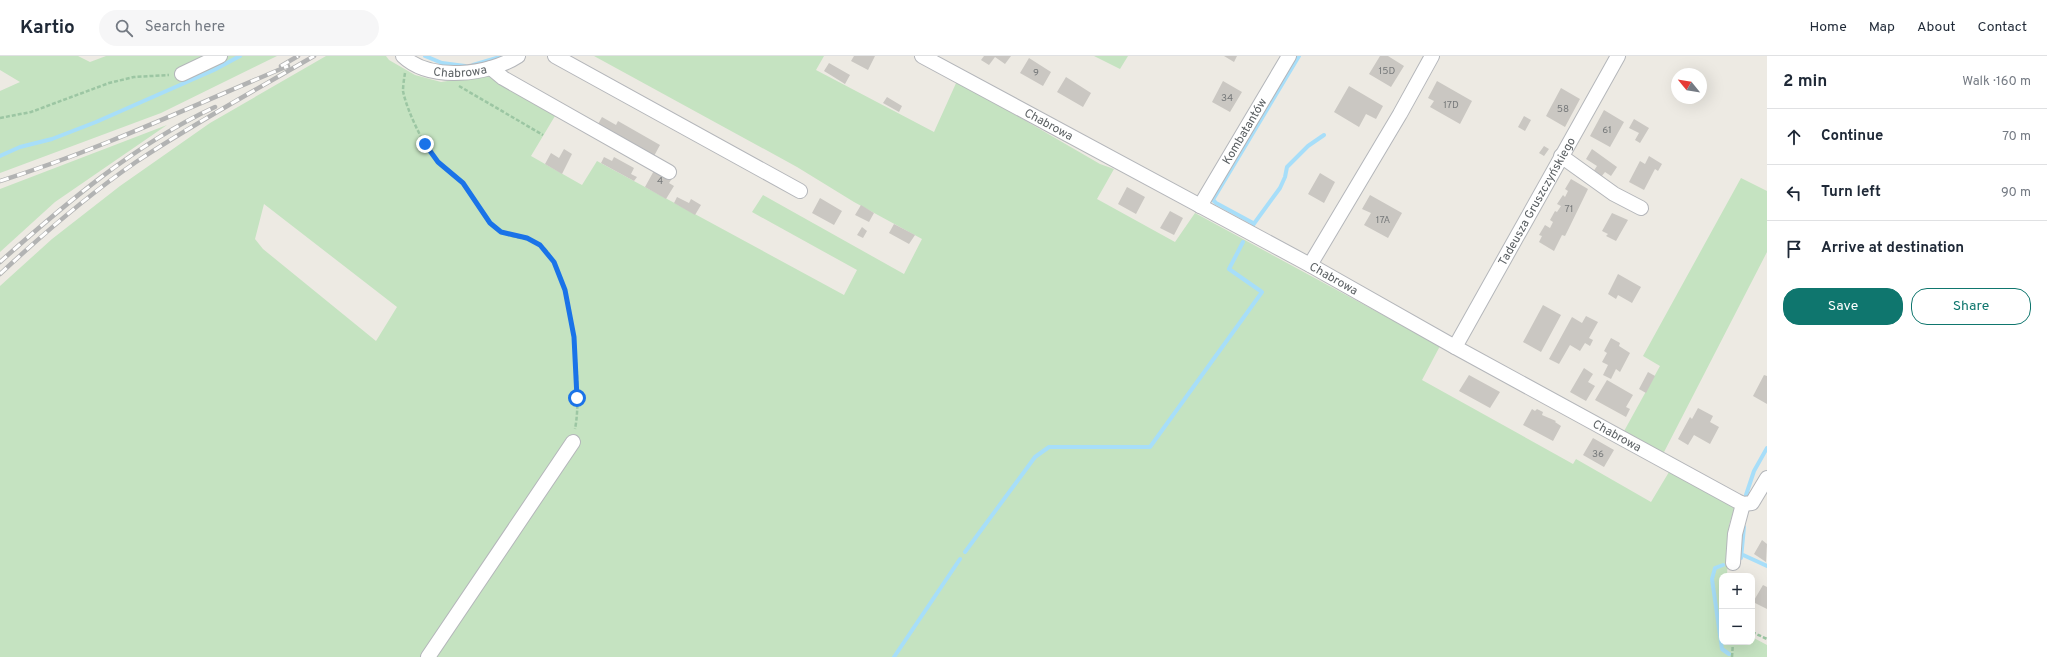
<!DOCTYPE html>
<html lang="en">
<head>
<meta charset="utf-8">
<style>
  :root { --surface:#fff; --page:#f6f6f7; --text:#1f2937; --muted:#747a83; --line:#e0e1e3; --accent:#0f766e }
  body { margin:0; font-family:Overpass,sans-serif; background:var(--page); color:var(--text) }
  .controls { position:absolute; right:12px; bottom:12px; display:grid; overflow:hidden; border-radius:8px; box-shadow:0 4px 16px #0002 }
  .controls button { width:36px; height:36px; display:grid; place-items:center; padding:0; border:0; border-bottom:1px solid var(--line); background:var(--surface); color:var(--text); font:20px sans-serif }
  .compass { position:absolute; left:1671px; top:12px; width:36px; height:36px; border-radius:50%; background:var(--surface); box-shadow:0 4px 16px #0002; rotate:300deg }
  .stop { position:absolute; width:12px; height:12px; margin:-9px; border:3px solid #1a73e8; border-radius:50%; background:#fff }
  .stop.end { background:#1a73e8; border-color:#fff; box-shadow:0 1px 4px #0008 }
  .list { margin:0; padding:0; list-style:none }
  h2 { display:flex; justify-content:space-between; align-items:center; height:52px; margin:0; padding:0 16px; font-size:17px }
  h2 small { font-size:13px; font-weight:400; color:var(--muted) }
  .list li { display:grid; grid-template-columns:26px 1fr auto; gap:12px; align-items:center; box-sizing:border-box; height:56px; padding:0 16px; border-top:1px solid var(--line) }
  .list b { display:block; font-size:15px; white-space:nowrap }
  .list em { font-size:13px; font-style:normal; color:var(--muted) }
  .actions { display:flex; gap:8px; padding:12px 16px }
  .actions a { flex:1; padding:9px 0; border:1px solid var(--accent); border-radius:16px; text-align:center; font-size:14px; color:var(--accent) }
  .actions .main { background:var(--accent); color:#fff }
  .icon { flex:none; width:22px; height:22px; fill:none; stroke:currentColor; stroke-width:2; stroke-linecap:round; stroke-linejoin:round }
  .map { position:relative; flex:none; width:1767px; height:601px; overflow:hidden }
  header { display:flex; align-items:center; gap:24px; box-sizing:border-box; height:56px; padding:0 20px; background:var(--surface); border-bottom:1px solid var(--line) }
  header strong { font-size:19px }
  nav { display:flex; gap:22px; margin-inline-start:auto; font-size:14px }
  .search { width:280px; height:36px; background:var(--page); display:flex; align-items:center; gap:10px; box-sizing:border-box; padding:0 14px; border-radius:22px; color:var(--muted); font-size:15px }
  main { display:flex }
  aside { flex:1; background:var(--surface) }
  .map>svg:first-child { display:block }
</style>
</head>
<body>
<header>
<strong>Kartio</strong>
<div class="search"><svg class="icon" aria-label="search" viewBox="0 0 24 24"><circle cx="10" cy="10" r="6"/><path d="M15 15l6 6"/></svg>Search here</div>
<nav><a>Home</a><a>Map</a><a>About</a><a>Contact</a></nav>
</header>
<main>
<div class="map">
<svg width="1767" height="601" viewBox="0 0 1767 601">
  <rect width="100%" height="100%" fill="#edeae3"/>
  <path fill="#c5e3c1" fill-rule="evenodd" d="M0 0H78L90 6 106 0H277L161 57 0 117V35L20 26 0 14Z
    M326 0H386L389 4 415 19 441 26 493 18 558 55 531 100 582 129 597 105 844 239 857 214 752 156 763 139 904 218 922 183 854 146 797 111 594 0H824L816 14 934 76 957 25 1100 108 1114 113 1097 143 1175 186 1195 157 1440 290 1422 324 1573 408 1576 403 1651 446 1669 416 1735 451 1729 469 1727 520H1722V586H1752V581L1767 589V601H0V230L52 183 120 130 210 67ZM264 148 397 251 376 285 263 193 255 183Z
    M1094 0H1128L1120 13Z
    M167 69 55 146 0 196V133Z
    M1741 122 1767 135V196L1663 398 1623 377 1660 310 1643 300Z"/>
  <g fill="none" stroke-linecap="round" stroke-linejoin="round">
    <path stroke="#a7def9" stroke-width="4" d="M425 0 442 7 465 10
      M473 9 503 0
      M0 100 20 91 52 83 96 66 214 14 240 0
      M1253 167 1216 147 1213 144 1214 142 1299 0
      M1253 169 1280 132 1285 121 1287 111 1308 90 1324 79
      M1746 439 1754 415 1767 392
      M965 496 1035 401 1049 391H1150L1262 236 1229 213 1243 186
      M1741 498 1767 510
      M1741 502 1744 471
      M1723 509 1715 512 1712 523 1722 593 1729 598
      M894 601 960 503"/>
  </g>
  <path fill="#cac7c2" d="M854 0H875L868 14 851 5Z
    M984 0H1011L1005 8 995 1 989 9 981 4Z
    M1224 0H1237L1234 6Z
    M1380 0H1388L1404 10 1391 31 1369 18Z
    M1029 2 1051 16 1043 30 1020 17Z
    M829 7 850 19 845 28 824 15Z
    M1066 21 1091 37 1083 51 1057 36Z
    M1223 25 1242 36 1230 56 1212 46Z
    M1437 25 1472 45 1460 68 1430 51 1434 45 1428 42Z
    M1349 30 1383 50 1376 63 1366 58 1359 71 1334 56Z
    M1561 32 1580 43 1565 71 1546 60Z
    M887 41 902 50 899 56 883 47Z
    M1604 54 1624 66 1610 91 1590 80Z
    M1524 60 1531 64 1525 75 1518 71Z
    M602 61 616 69 618 65 660 89 654 100 622 81 621 84 597 70Z
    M1634 63 1649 72 1640 87 1635 84 1639 77 1629 72Z
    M1544 90 1549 93 1544 100 1539 97Z
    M564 93 572 98 562 118 545 108 551 97 559 102Z
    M1592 93 1617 111 1611 120 1605 116 1601 121 1593 116 1597 110 1586 103Z
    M1649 100 1662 108 1658 115 1655 113 1644 134 1629 126 1640 105 1645 108Z
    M604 101 612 105 614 101 634 112 631 118 637 121 634 125 601 107Z
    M656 111 673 121 669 127 674 130 666 143 645 131Z
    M1320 117 1335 126 1324 147 1308 138Z
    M1571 123 1588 133 1570 170 1565 180 1562 179 1554 195 1539 186 1542 180 1539 179 1545 169 1550 172 1553 166 1550 164 1555 155 1557 156 1561 150 1557 148 1563 139 1565 141 1568 135 1565 133Z
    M1127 131 1145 141 1136 158 1118 148Z
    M1370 139 1402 157 1388 182 1364 169 1371 157 1362 153Z
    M677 141 689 147 691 143 701 149 695 159 674 147Z
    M820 142 842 155 834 169 812 157Z
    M861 149 874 157 869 166 855 159Z
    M1170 155 1183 162 1174 179 1160 172Z
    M1612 157 1628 164 1616 185 1606 180 1608 178 1602 175Z
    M894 168 915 179 909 188 889 177Z
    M862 171 867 175 863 182 857 179Z
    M1618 218 1641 231 1632 247 1618 239 1616 243 1608 238Z
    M1543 249 1561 259 1541 296 1523 286Z
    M1586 260 1598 266 1589 282 1593 284 1590 290 1585 287 1580 295 1570 289 1559 308 1549 303 1572 261 1582 267Z
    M1611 282 1620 287 1619 290 1630 297 1620 316 1616 313 1611 323 1603 319 1608 309 1602 306 1607 297 1604 295Z
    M1584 312 1593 318 1588 326 1595 330 1586 345 1570 336Z
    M1648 316 1655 320 1646 337 1639 333Z
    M1469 319 1500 336 1490 352 1459 335Z
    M1764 319 1767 320V348L1753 340Z
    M1607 324 1633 339 1626 351 1630 353 1626 361 1595 344Z
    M1698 352 1713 360 1710 366 1719 371 1710 388 1694 379 1688 389 1678 383 1690 361 1692 363Z
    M1532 353 1535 355 1537 353 1543 356 1542 359 1556 365 1555 366 1561 370 1553 385 1523 369Z
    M1593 382 1614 394 1604 411 1583 399Z
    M1762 484 1767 488 1766 506 1754 498Z
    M1763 529 1767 531V553L1753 546Z"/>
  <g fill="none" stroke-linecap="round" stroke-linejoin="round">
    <g stroke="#b4b6ba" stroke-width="16">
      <g id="minor">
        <path id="s1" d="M403 0C430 26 489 19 518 0"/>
        <path d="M555 0 800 135"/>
        <path id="s2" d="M922 0 1310 209 1455 291 1737 445 1743 448 1752 447 1767 422"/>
        <path d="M491 12 503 22 669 116"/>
        <path d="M182 18 220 0"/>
        <path d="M1561 100 1614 138 1641 152"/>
        <path id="s3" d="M1200 150 1289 0"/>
        <path d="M1310 209 1400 58 1432 0"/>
        <path id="s4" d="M1455 291 1618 0"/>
        <path d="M1733 507 1735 478 1743 448"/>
        <path d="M428 601 573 386"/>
      </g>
    </g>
    <path stroke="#9cc6a3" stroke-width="2.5" stroke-dasharray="4 2" stroke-linecap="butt" d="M405 17C404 23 403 30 403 35 407 55 424 91 438 106 445 114 456 118 463 127 476 142 482 163 500 175 514 184 533 180 546 194 572 224 583 334 575 373
      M459 30 543 79
      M0 62 31 56 109 27 134 21 169 19
      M1752 576 1767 583
      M1732 601 1733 586"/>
    <use href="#minor" stroke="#fff" stroke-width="14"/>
    <g stroke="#b2b3b3" stroke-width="4.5">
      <path id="rail" d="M281 10 298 0
        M0 125C99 94 192 50 288 10
        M0 206C65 148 135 88 215 51
        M0 218C43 178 88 139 136 106 193 68 254 35 314 0"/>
    </g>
    <use href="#rail" stroke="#fff" stroke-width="3" stroke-dasharray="9" stroke-linecap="butt"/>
  </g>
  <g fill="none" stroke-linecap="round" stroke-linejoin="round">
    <path stroke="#1a73e8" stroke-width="5" d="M425 88 438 106 463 127 490 167 501 176 527 182 540 189 554 206 565 234 574 281 577 342"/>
  </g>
  <g text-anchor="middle" stroke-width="4" stroke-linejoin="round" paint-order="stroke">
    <g font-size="10" fill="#777a7b">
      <text x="1387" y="18">15D</text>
      <text x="1036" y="20">9</text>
      <text x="1227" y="45">34</text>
      <text x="1451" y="52">17D</text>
      <text x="1563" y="56">58</text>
      <text x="1607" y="77">61</text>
      <text x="660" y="128">4</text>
      <text x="1569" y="156">71</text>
      <text x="1383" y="167">17A</text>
      <text x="1598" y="401">36</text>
    </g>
    <g font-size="12" fill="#5b6063" stroke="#fff">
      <text dy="4" stroke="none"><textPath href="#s1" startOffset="61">Chabrowa</textPath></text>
      <text dy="4" stroke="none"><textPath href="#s2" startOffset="144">Chabrowa</textPath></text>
      <text dy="4" stroke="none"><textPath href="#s3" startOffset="87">Kombatantów</textPath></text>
      <text dy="4" stroke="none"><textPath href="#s4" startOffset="167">Tadeusza Gruszczyńskiego</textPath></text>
      <text dy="4" stroke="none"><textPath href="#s2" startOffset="468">Chabrowa</textPath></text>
      <text dy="4" stroke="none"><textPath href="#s2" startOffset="792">Chabrowa</textPath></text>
    </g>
  </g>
</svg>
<div class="controls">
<button>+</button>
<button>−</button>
</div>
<svg class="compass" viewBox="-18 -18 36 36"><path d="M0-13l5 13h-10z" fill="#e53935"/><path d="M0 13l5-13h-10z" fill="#747a83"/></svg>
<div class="stop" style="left:577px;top:342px"></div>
<div class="stop end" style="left:425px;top:88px"></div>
</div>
<aside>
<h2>2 min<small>Walk · 160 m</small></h2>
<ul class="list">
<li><svg class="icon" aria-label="ahead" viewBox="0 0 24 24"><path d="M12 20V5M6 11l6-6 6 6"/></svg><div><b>Continue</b></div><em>70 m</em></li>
<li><svg class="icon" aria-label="left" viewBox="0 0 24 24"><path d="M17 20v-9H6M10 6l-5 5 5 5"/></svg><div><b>Turn left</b></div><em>90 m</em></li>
<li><svg class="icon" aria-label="arrive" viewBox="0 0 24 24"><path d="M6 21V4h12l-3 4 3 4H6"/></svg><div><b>Arrive at destination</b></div></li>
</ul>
<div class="actions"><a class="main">Save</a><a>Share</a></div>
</aside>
</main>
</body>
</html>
